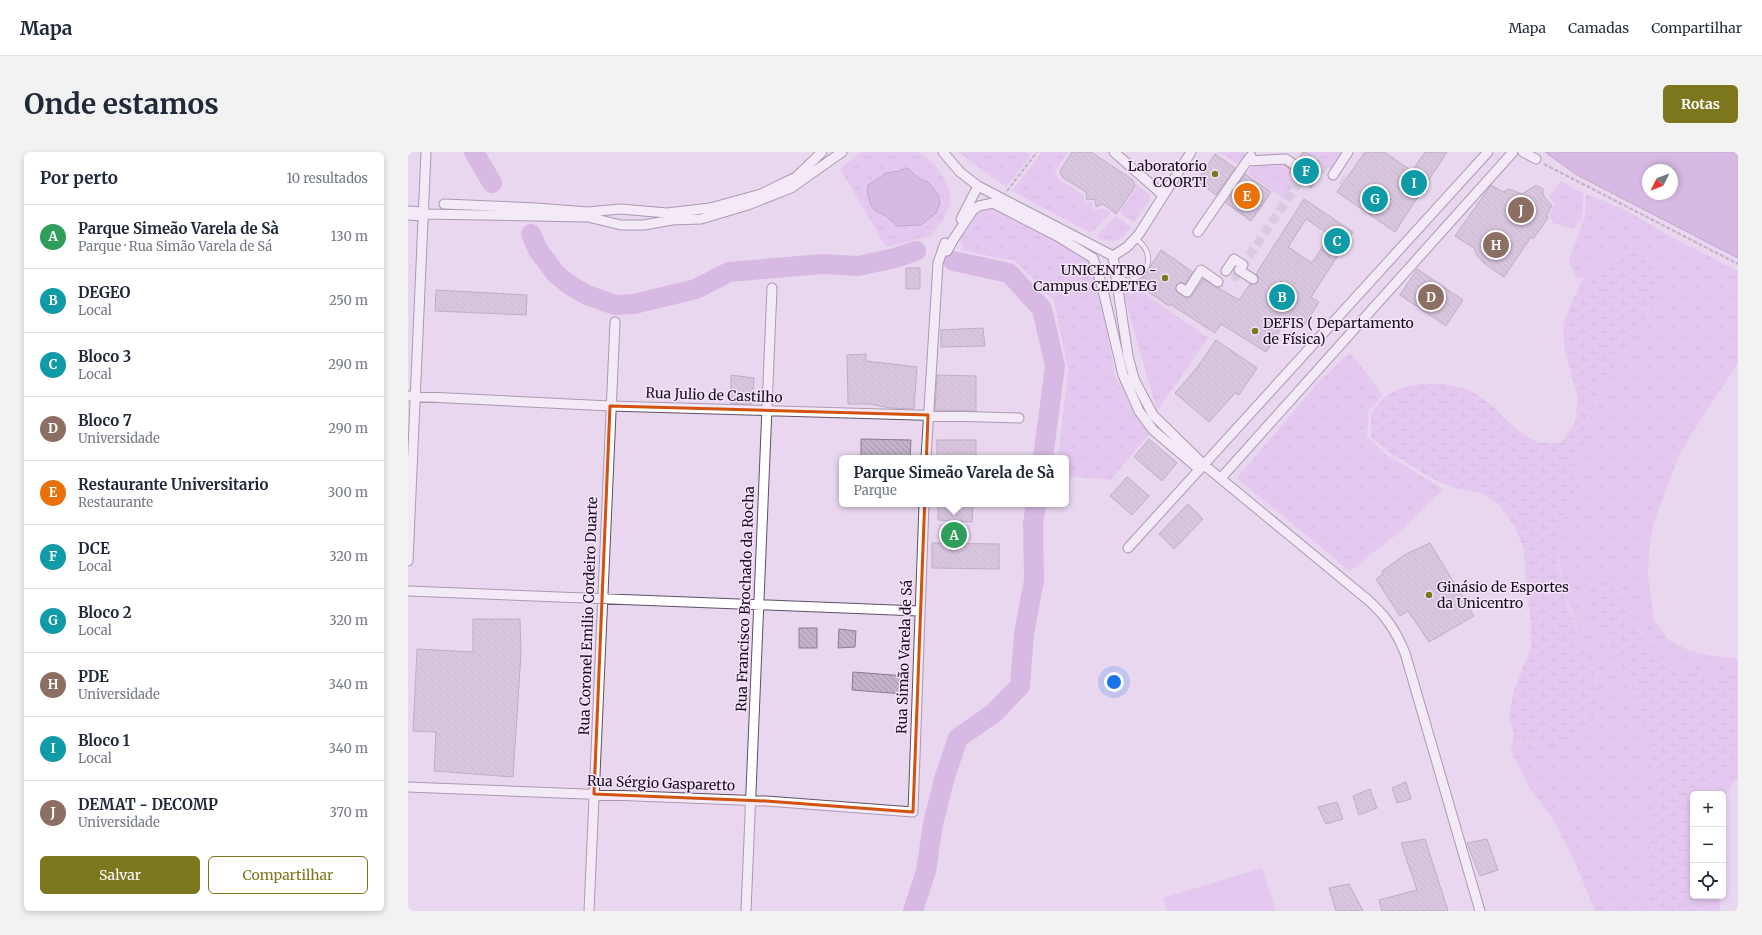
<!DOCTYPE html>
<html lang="pt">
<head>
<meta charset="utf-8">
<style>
  :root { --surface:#fff; --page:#f2f2f3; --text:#1f2937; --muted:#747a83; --line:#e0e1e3; --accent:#7c771c }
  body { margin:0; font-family:Merriweather,serif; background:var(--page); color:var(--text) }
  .controls { position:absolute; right:12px; bottom:12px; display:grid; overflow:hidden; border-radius:6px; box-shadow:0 2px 6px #0003 }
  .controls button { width:36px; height:36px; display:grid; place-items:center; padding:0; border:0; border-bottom:1px solid var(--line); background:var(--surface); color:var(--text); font:20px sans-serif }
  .compass { position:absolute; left:1234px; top:12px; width:36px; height:36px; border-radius:50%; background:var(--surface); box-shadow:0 2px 6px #0003; rotate:227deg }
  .you { position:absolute; left:706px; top:530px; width:14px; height:14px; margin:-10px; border:3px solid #fff; border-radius:50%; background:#1a73e8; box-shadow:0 0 0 6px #1a73e833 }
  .badge { display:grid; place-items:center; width:26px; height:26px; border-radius:50%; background:var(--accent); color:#fff; font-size:13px; font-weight:700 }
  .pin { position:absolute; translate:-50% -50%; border:2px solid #fff; box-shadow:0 1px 4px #0006 }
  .popup { position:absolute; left:431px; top:303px; width:230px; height:52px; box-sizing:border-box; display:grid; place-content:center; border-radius:6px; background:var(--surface); filter:drop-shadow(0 1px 3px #0005); font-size:13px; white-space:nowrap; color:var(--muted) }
  .popup b { font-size:15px; color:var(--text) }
  .popup::after { content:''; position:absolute; left:50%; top:100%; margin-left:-8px; border:8px solid transparent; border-top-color:var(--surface) }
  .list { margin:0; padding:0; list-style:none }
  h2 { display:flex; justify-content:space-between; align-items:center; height:52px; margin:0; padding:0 16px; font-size:17px }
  h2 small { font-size:13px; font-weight:400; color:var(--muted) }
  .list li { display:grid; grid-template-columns:26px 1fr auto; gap:12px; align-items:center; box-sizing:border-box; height:64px; padding:0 16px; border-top:1px solid var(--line) }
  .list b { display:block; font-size:15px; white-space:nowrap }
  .list p { margin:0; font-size:13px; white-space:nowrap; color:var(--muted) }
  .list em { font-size:13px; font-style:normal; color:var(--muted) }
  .actions { display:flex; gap:8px; padding:12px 16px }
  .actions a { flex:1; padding:9px 0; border:1px solid var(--accent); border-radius:6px; text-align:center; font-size:14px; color:var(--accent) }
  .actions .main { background:var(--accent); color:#fff }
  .icon { flex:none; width:22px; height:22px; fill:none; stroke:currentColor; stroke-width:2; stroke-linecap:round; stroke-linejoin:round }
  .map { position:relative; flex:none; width:1330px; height:759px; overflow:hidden; border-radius:6px }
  header { display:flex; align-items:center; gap:24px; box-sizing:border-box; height:56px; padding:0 20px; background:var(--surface); border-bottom:1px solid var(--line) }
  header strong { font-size:19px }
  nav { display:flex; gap:22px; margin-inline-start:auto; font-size:14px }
  .intro { display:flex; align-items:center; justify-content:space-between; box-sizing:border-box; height:96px; padding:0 24px }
  h1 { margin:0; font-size:28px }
  .button { padding:10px 18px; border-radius:6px; background:var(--accent); color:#fff; font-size:14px; font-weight:700 }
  main { display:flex; gap:24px; padding:0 24px }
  aside { flex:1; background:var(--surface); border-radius:6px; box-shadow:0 2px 6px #0003 }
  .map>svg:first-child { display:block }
</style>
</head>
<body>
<header>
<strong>Mapa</strong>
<nav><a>Mapa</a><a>Camadas</a><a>Compartilhar</a></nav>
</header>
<div class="intro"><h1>Onde estamos</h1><a class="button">Rotas</a></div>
<main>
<aside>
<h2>Por perto<small>10 resultados</small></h2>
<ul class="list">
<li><span class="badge" style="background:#2e9e5b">A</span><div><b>Parque Simeão Varela de Sà</b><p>Parque · Rua Simão Varela de Sá</p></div><em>130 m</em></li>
<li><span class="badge" style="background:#0f9aa8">B</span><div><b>DEGEO</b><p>Local</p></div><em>250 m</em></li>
<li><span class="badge" style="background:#0f9aa8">C</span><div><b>Bloco 3</b><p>Local</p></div><em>290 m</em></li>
<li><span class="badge" style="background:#8d6e63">D</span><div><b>Bloco 7</b><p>Universidade</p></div><em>290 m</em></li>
<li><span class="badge" style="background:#e8710a">E</span><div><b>Restaurante Universitario</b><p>Restaurante</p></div><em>300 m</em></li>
<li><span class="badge" style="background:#0f9aa8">F</span><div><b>DCE</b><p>Local</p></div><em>320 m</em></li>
<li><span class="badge" style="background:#0f9aa8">G</span><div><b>Bloco 2</b><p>Local</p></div><em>320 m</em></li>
<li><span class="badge" style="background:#8d6e63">H</span><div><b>PDE</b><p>Universidade</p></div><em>340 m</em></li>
<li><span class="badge" style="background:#0f9aa8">I</span><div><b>Bloco 1</b><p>Local</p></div><em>340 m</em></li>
<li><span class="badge" style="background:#8d6e63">J</span><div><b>DEMAT - DECOMP</b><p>Universidade</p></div><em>370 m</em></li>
</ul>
<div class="actions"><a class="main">Salvar</a><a>Compartilhar</a></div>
</aside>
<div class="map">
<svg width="1330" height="759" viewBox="0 0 1330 759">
  <defs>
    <pattern id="grass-tufts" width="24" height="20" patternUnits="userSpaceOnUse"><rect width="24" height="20" fill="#deb7ee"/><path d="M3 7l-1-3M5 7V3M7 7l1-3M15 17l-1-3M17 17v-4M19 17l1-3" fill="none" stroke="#be9ccb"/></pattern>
    <pattern id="wetland-marsh" width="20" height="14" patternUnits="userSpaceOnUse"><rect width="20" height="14" fill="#deb7ee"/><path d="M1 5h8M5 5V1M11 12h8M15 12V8" fill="none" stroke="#be9ccb"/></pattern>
    <pattern id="building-back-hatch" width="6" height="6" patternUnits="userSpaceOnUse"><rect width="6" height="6" fill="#c3b2ca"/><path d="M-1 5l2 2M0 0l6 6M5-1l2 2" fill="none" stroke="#a798ad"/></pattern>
  </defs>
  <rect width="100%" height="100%" fill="#e9d7f0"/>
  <path fill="url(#grass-tufts)" d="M455 0C466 0 502 0 510 0 518 3 527 12 531 19 551 48 542 58 523 84L478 95 432 17 450 2Z
    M550 0H618L623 4 598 35Z
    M634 0H660L647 20 651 27 675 43 677 51 684 50 686 59 694 56 703 61 683 81 604 39Z
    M811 0H836L837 2 830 12Z
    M901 0H936L924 18 900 1Z
    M870 9 880 18V22L889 29 876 47 839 21 847 11Z
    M1153 29 1176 42 1174 67 1165 77 1145 71 1141 62 1147 52 1141 44Z
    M727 31 741 42 742 47 726 71 711 60 728 37Z
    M1178 42 1219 59 1260 83 1330 119V211L1282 284 1271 304 1245 373 1241 397 1240 423 1246 468 1260 487 1280 498 1304 504 1330 507V625L1325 631 1315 649V642H1285V744H1311L1312 759H1187L1166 708 1143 664 1121 635 1103 599 1106 581 1127 593 1174 489 1157 442 1152 418 1150 393 1154 369 1167 334 1175 286 1183 261 1192 239 1204 217 1218 197V98L1195 111 1175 126H1168L1161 108 1177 63Z
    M585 55 683 110 691 134 707 223 725 260 742 281 703 328 658 324V306H650L660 217 646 149 607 109 553 98 556 93 551 88 562 69 572 57Z
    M707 64 724 75C712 89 705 93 688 85Z
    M729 136 800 186 749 259 715 140Z
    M942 200 975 243 961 258 959 284 977 302 1035 337 993 379 942 419 829 326 909 232Z
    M530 372 562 373 564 388 530 387Z"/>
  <path fill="url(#wetland-marsh)" d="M1218 98C1235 107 1238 105 1245 123 1246 126 1248 129 1248 132 1246 166 1207 208 1192 239 1178 269 1174 300 1168 332 1165 345 1158 357 1154 369 1148 392 1150 418 1156 441 1167 485 1220 556 1162 588 1140 600 1125 592 1106 581L1101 566 1105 541 1123 495V470L1119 446 1116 397 1106 374 1092 354 1071 340 1047 336 1025 327 982 301 963 285V261C969 255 974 247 980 243 1005 227 1046 228 1071 244 1090 256 1107 281 1128 289 1135 292 1146 290 1153 291L1167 270 1170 247 1157 199 1155 173 1164 149 1175 126 1195 111Z
    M1205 427C1225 460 1233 504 1275 519 1285 523 1298 521 1308 524 1315 527 1324 532 1330 535V604L1304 634 1301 642H1285V744H1294L1295 759H1240V712L1248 638 1246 613 1227 540 1179 456 1182 432Z"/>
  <path fill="#deb7ee" d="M854 716 868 759H759L755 746Z"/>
  <path fill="#c295d5" stroke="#8e6d9c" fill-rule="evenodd" d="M1137 0H1330V106L1169 23ZM1240 18H1264V42H1240Z
    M496 17H501L510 26 520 30 530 42 532 51 528 61 513 73 489 74 478 64 468 59 463 54 459 39 460 33 478 21 491 19Z"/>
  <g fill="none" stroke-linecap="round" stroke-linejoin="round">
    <path stroke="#c295d5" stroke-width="20" d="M66 0 84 31
      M123 82 130 98 148 122 163 134 179 143 207 153 226 152 288 137 321 120 414 112 450 114 487 106 508 99
      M545 109 601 121 634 157 647 214 635 306
      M505 759 518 719 525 672 537 624 550 586 586 561 612 534 616 481 626 429 625 371 628 352"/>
  </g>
  <path fill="url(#building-back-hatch)" stroke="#8a7a91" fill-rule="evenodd" d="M664 0H683L725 28 727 35 708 62 695 52 688 55 687 47 679 48 678 40 654 25 652 19Z
    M895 0H898L918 14 903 36 881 21 883 18 876 13 894 25H900L903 21 902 17 890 8Z
    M957 0H976L1004 19 1017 0H1039L987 80 929 40Z
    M807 2 827 16 808 43 789 29Z
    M837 22 863 40 843 69 818 51Z
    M1128 33 1135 37V43L1144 54 1139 62 1140 66 1125 87 1123 85 1096 125 1077 112 1068 102 1066 96 1047 84 1083 33 1095 40 1101 37 1114 42Z
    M896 47 945 80 903 145 911 150 894 177 879 167 858 200 813 172 807 181 762 152 761 154 730 133 753 98 785 120 777 132 773 130 768 133V139L776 145 779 146 784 144 795 127 831 148 842 132H847L850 130V125L848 122ZM898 67 922 83 904 111 880 95Z
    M498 116H512V137H498Z
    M1009 117 1055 148 1038 174 992 143Z
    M28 138 119 143 118 163 27 159Z
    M575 176 577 194 533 195V178Z
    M808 188 849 216 831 243 827 241 801 270 767 241 788 217Z
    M458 202V209L509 215 506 257 482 256 461 252H440L439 203Z
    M323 223 346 226 344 252H323Z
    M529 223 568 224V259L527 258Z
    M453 287 503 288 502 306H453Z
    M741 287 769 311 754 329 726 305Z
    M529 288H568V306H529Z
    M719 325 741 344 724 363 702 344Z
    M530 352H565L564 370 530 368Z
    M780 352 795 367 766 397 751 382Z
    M524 391 591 392V417L524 416Z
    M1022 391 1066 464 1021 490 1000 459 992 464 968 427 975 422 974 419 998 402Z
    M65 467H112L113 501 105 625 26 619 28 580 5 579 9 497 65 500Z
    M391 476H409V496H391Z
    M431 477 448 479 447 495 430 496Z
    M445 520 497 524 496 542 444 538Z
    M998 630 1003 647 989 651 984 636Z
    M962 637 969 656 951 663 945 644Z
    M929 650 935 667 918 672 910 655Z
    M1017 687 1040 759H974L971 748 1009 738 993 691Z
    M1079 687 1090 718 1072 724 1059 691Z
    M941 732 955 759H928L921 736Z"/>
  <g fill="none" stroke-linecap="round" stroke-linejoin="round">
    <path stroke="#c9b9cf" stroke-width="9" stroke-dasharray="9 4.5" stroke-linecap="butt" d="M808 134 818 119 827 125 905 9 936 30"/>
    <g stroke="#5f5065" stroke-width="6">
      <path id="lane" d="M709 123 718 129C743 124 748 101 727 86"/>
    </g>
    <g stroke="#5f5065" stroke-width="11">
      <path id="street" d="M535 0 552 20 570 34 705 104
        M706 0 755 43
        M1115 0 1128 7
        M843 4 839 9 878 7 897 20
        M925 23 940 0
        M36 52 128 56 180 60 212 57 259 61 302 56 353 42 388 25 414 0
        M16 62 177 65
        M180 65 213 73H236L264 68 293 67 340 53 383 36 434 0
        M553 67 570 34
        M790 80 839 9
        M539 99 545 88 565 58 571 54 585 51 649 84 685 106 694 134 715 223 731 259 745 278 791 317
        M705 104 720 204 726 227 745 263 795 312 960 448C978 464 988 479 997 501L1072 759
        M705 104 719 95 731 82 783 0
        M831 118 845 127
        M818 119 826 107 835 113
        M773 136 779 140 793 118 810 130
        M0 244 202 254 611 266
        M518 306 530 111 537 91
        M813 326 1105 0
        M720 396 1080 0
        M0 409 18 0
        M0 439 511 459
        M0 635 358 649 505 660 516 352
        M181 759 207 170
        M338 759 364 136"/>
    </g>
    <g stroke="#5f5065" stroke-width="15">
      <path id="secondary" d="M0 61 16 62"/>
    </g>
    <path stroke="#918496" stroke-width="2" stroke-dasharray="4 2" stroke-linecap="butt" d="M1136 12 1330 112
      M599 39 629 0"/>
    <use href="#lane" stroke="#fff" stroke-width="4.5"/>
    <use href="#street" stroke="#fff" stroke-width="9"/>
    <use href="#secondary" stroke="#fff" stroke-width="13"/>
  </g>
  <path d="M0 0H1330V759H0ZM202 254 520 263 505 660 358 649 186 642Z" fill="#e9d7f0" fill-opacity=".55" fill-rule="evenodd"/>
  <path fill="none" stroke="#d3520d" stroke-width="3" stroke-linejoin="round" d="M202 254 520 263 505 660 358 649 186 642Z"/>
  <g fill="#7c771c" stroke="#f6e4fe" stroke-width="1.5">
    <circle cx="807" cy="22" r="4"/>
    <circle cx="757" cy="126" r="4"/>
    <circle cx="847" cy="179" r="4"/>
    <circle cx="1021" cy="443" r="4"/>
  </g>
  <g text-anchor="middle" stroke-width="3" stroke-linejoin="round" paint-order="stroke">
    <g font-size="14" fill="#150f17" stroke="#f6e4fe" text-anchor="end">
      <text x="799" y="19">Laboratorio<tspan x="799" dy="16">COORTI</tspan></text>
      <text x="749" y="123">UNICENTRO -<tspan x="749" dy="16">Campus CEDETEG</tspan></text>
      <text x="855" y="176" text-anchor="start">DEFIS ( Departamento<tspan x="855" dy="16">de Física)</tspan></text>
      <text x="1029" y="440" text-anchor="start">Ginásio de Esportes<tspan x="1029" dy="16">da Unicentro</tspan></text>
    </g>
    <g font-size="14" fill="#150f17" stroke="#f6e4fe">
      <text transform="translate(306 243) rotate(2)" y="5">Rua Julio de Castilho</text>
      <text transform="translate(337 447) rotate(-88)" y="5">Rua Francisco Brochado da Rocha</text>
      <text transform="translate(180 464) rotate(-88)" y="5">Rua Coronel Emilio Cordeiro Duarte</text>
      <text transform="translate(496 505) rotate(-88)" y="5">Rua Simão Varela de Sá</text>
      <text transform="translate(253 631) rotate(2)" y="5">Rua Sérgio Gasparetto</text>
    </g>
  </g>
</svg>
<div class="controls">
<button>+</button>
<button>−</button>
<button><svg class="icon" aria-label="locate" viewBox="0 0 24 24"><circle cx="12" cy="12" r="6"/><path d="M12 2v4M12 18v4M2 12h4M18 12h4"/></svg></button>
</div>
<svg class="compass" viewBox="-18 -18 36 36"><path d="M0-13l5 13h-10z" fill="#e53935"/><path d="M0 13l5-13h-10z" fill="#747a83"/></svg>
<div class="you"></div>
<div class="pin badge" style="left:546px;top:383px;background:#2e9e5b">A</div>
<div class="popup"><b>Parque Simeão Varela de Sà</b>Parque</div>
<div class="pin badge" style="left:874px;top:145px;background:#0f9aa8">B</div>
<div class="pin badge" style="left:929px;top:89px;background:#0f9aa8">C</div>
<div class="pin badge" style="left:1023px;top:145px;background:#8d6e63">D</div>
<div class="pin badge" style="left:839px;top:44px;background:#e8710a">E</div>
<div class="pin badge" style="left:898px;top:19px;background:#0f9aa8">F</div>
<div class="pin badge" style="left:967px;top:47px;background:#0f9aa8">G</div>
<div class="pin badge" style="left:1088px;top:93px;background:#8d6e63">H</div>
<div class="pin badge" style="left:1006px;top:31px;background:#0f9aa8">I</div>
<div class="pin badge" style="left:1113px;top:58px;background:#8d6e63">J</div>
</div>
</main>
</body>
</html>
